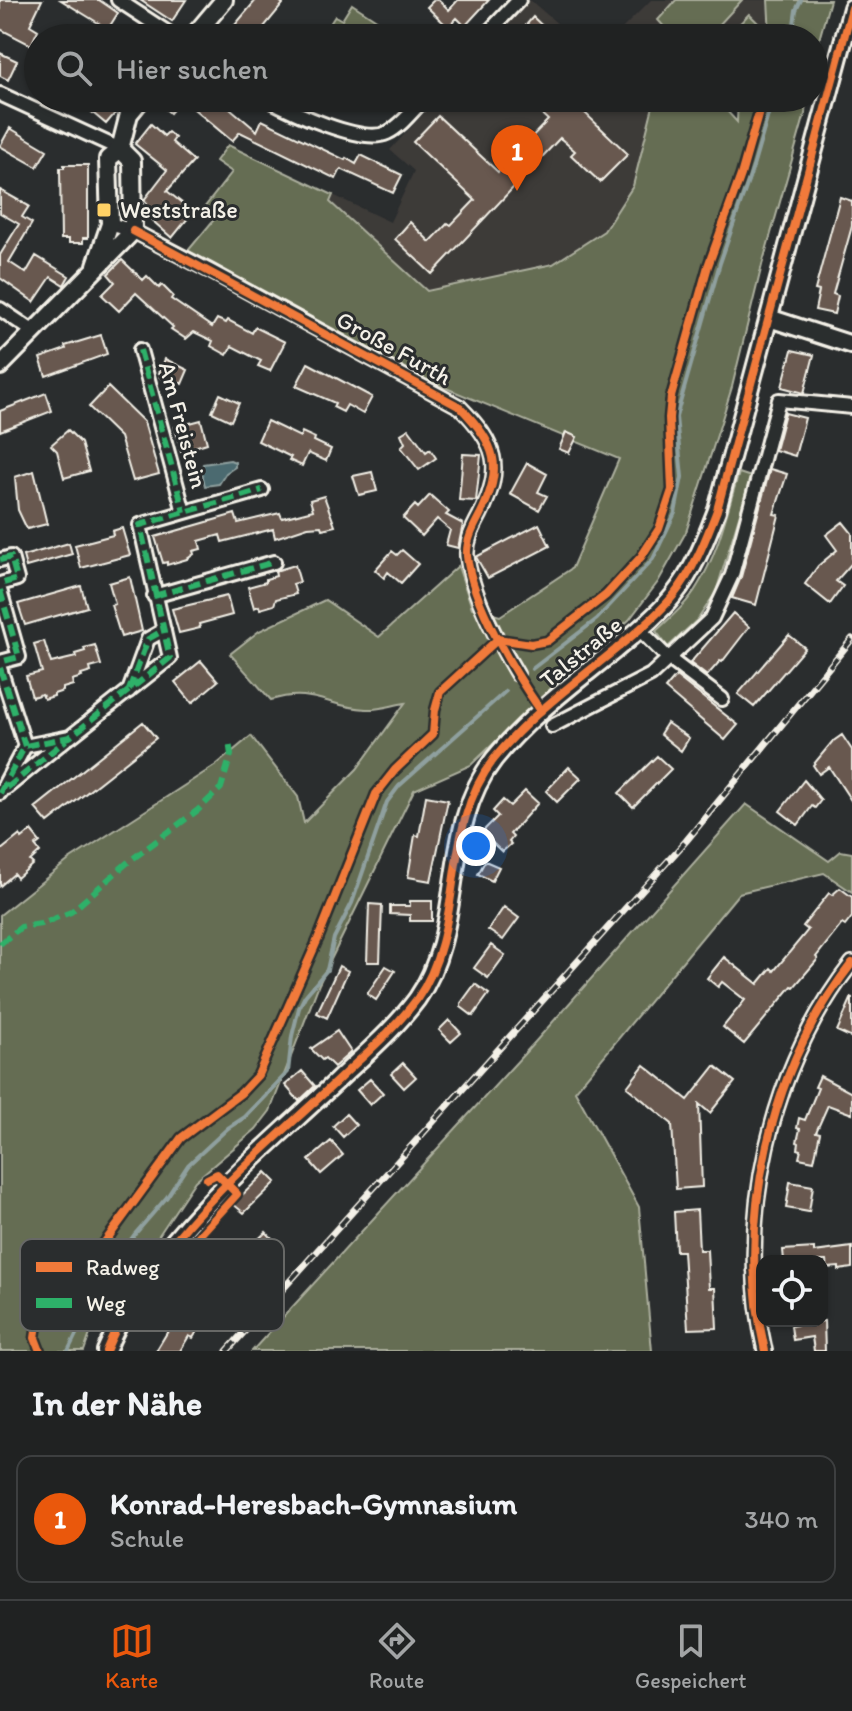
<!DOCTYPE html>
<html lang="de">
<head>
<meta charset="utf-8">
<style>
  :root { --surface:#202222; --page:#282a2a; --text:#f1f3f6; --muted:#a2a4a5; --line:#3d3f40; --accent:#ea580c }
  body { margin:0; font-family:Itim,sans-serif; background:var(--page); color:var(--text) }
  .controls { position:absolute; right:24px; bottom:24px; display:grid; overflow:hidden; border-radius:16px; box-shadow:0 2px 6px #0004 }
  .controls button { width:72px; height:72px; display:grid; place-items:center; padding:0; border:0; border-bottom:2px solid var(--line); background:var(--surface); color:var(--text); font:40px sans-serif }
  .you { position:absolute; left:476px; top:846px; width:28px; height:28px; margin:-20px; border:6px solid #fff; border-radius:50%; background:#1a73e8; box-shadow:0 0 0 12px #1a73e833 }
  .badge { display:grid; place-items:center; width:52px; height:52px; border-radius:50%; background:var(--accent); color:#fff; font-size:26px; font-weight:700 }
  .pin { position:absolute; translate:-50% -66px; filter:drop-shadow(0 2px 4px #0008) }
  .pin::after { content:''; position:absolute; top:42px; width:28px; height:24px; background:inherit; clip-path:polygon(0 0,100% 0,50% 100%) }
  .list { margin:0; padding:0; list-style:none }
  h2 { display:flex; justify-content:space-between; align-items:center; height:104px; margin:0; padding:0 32px; font-size:34px }
  h2 small { font-size:26px; font-weight:400; color:var(--muted) }
  .list li { display:grid; grid-template-columns:52px 1fr auto; gap:24px; align-items:center; box-sizing:border-box; height:128px; margin:0 16px 16px; padding:0 16px; border:2px solid var(--line); border-radius:16px }
  .list b { display:block; font-size:30px; white-space:nowrap }
  .list p { margin:0; font-size:26px; white-space:nowrap; color:var(--muted) }
  .list em { font-size:26px; font-style:normal; color:var(--muted) }
  .icon { flex:none; width:44px; height:44px; fill:none; stroke:currentColor; stroke-width:2; stroke-linecap:round; stroke-linejoin:round }
  .map { position:relative; flex:none; width:852px; height:1351px; overflow:hidden }
  .search { position:absolute; background:var(--surface); box-shadow:0 2px 6px #0004; left:24px; right:24px; top:24px; height:88px; display:flex; align-items:center; gap:20px; box-sizing:border-box; padding:0 28px; border-radius:44px; color:var(--muted); font-size:30px }
  .sheet { height:248px; background:var(--surface) }
  nav { display:flex; justify-content:space-around; align-items:center; box-sizing:border-box; height:112px; border-top:2px solid var(--line); background:var(--surface); font-size:22px; color:var(--muted) }
  nav a { display:grid; justify-items:center; gap:4px }
  nav .on { color:var(--accent) }
  .map>svg:first-child { display:block }
</style>
</head>
<body>
<div class="map">
<svg width="852" height="1351" viewBox="0 0 852 1351">
  <rect width="100%" height="100%" fill="#2a2d2e"/>
  <filter id="ink" filterUnits="userSpaceOnUse"><feTurbulence type="fractalNoise" baseFrequency=".0125" numOctaves="2"/><feDisplacementMap in="SourceGraphic" scale="16" xChannelSelector="R" yChannelSelector="G"/><feConvolveMatrix kernelMatrix="1 2 1 2 8 2 1 2 1" color-interpolation-filters="sRGB"/></filter>
  <g filter="url(#ink)">
    <path fill="#3d3a38" d="M530 0 574 38H495Z
      M651 0H767L770 35 767 38H613Z
      M438 98H655L633 186 604 231 553 264 427 291 330 201 333 195 390 222 414 171 390 150Z"/>
    <path fill="#656d53" stroke="#acaf9e" stroke-width="2" d="M676 0H742L707 38H674L658 20Z
      M768 0H830L814 58V38H726L749 14 770 35Z
      M352 4 404 38H321L335 16 342 20Z
      M655 98H715L737 122 738 98H806L805 114 762 265 732 387 712 451 686 532 658 582 629 620 566 674 471 765 414 790 319 984 270 1111 256 1129 195 1181 155 1241 95 1320 84 1351H0V915L69 860 216 765 251 736 298 797 304 823 357 769 405 703C392 705 379 710 366 709 327 707 313 687 271 700L230 654 259 631 325 600 379 637 458 566 472 608 500 616 572 568 619 459 424 379 187 252 217 216 204 208 232 172 216 161 228 145 333 195 330 202 427 291 553 264 604 231 633 186Z
      M739 473 751 477 716 592 698 619 668 647 656 631C671 617 688 603 698 585 719 552 727 510 739 473Z
      M746 804 829 861 841 851 852 853V892L824 873 739 893 575 1091 639 1207 652 1351H252L535 1042Z"/>
    <path fill="#4c6a6f" stroke="#8fa09f" stroke-width="2" d="M230 460 235 462V467L226 473 219 484 205 486 201 469 203 464Z"/>
    <g fill="none" stroke-linecap="round" stroke-linejoin="round">
      <path stroke="#8fa09f" stroke-width="4" d="M792 38 796 10 801 0
        M532 669 597 619 653 559 675 513 682 477 676 417 720 263 753 167 773 98
        M68 1351 103 1279 135 1234 167 1197 188 1165 228 1128 245 1117 288 1072 292 1036 299 1008 305 996 327 970 334 938 352 903 387 802 399 786 506 691"/>
    </g>
    <path fill="#68584f" stroke="#f4f1e8" stroke-width="2" d="M0 0H42L30 25 38 30 31 45 0 29Z
      M61 0H99L118 13 108 29Z
      M140 0H186L172 21Z
      M256 0H278L283 4 259 33 266 38H224Z
      M434 0H439L449 10 458 0H489L465 26 457 18 448 27 427 7Z
      M533 17 555 38H525L520 32Z
      M0 53 17 61 8 80 0 76Z
      M75 98H128L106 124Z
      M153 98H218L257 131 262 120 345 160 346 158 356 164 361 155 402 175 393 193 341 169 336 179 240 132 232 141 182 99 170 113Z
      M524 98H599L585 113 628 154 600 182 571 155 575 151 560 138 432 274 395 239 410 222 430 242 448 223 451 225 475 200 413 142 438 116 498 172 548 120Z
      M151 124 164 136 168 132 175 138 172 142 194 161 167 191 193 212 172 238 146 215 150 211 145 206 147 203 144 200 167 170 135 144Z
      M10 128 47 150 37 167 0 146Z
      M64 165H88V238H83V243H69V239H61L60 168H64Z
      M0 190 29 206 22 217 32 223 9 262 26 273 36 256 69 276 64 285 51 277 34 302 0 278V255L19 224 0 213Z
      M840 197 852 201V226L833 294 838 296 834 314 815 310 819 291 815 290Z
      M122 260 143 280 147 276 159 288 162 285 173 296 171 299 212 327 217 319 226 323 228 320 252 333 255 327 285 342 270 371 258 366 261 361 232 346 227 355 211 346 213 341 194 332 186 339 171 329 173 327 136 293 119 311 102 295 115 282 108 274Z
      M101 335 107 354 46 376 40 358 66 349 65 346Z
      M792 350 814 355 804 393 782 387Z
      M165 359 188 370 182 384 176 381 175 384 160 377 162 374 159 373Z
      M308 363 372 397 363 414 347 405 343 412 333 407 335 403 296 386Z
      M108 387 144 422 159 474 133 481 120 437 89 407Z
      M46 393 52 411 0 431V411Z
      M220 394 239 403 231 421 212 412Z
      M785 413 805 418 795 456 775 450Z
      M201 420 207 443 181 451 175 427Z
      M267 421 300 437 302 432 315 438 314 441 331 449 326 461 308 453 302 466 289 460 291 457 258 441Z
      M409 429 426 452 430 449 436 458 419 470 401 447 405 443 401 434Z
      M68 430 81 443 89 471 64 478 57 451 51 445Z
      M566 432 577 437 569 453 559 449Z
      M463 454 481 455 476 501 459 500Z
      M527 463 547 474 538 492 547 496 539 510 510 494Z
      M770 469 787 474 774 514 779 515 756 605 732 598 741 577Z
      M34 471 47 524 27 529 18 510 15 477Z
      M372 472 377 491 359 495 353 476Z
      M430 495 449 512 446 515 463 524 458 548 446 545 450 530 437 519 422 536 403 518 415 505 418 508Z
      M324 496 335 526 322 529 321 526 308 527 275 538 273 529 222 542 220 535 199 541 201 549 193 551 194 554 187 559 167 565V562L163 563 155 537 235 514 238 523 280 513 282 518 313 510 310 500Z
      M843 522 852 533V563L836 581 843 586 830 604 805 584 818 566 837 550 826 535Z
      M539 524 550 546 488 578 476 557Z
      M122 528 130 555 81 568 75 545 113 535 112 531Z
      M69 543 72 554 26 567 23 556Z
      M402 550 418 564 401 583 388 572 384 578 375 570 392 551 397 555Z
      M295 565 300 582 293 584 296 594 276 599 274 605 260 609 259 606 254 608 248 587 266 582V579L276 576 275 571Z
      M130 577 142 631 121 637 111 605 115 604 109 583Z
      M81 586 87 607 25 625 18 604Z
      M227 596 232 615 199 624 200 628 179 633 172 609Z
      M733 613 749 627 722 662 720 661 707 676 690 663Z
      M789 635 805 648 754 707 738 694Z
      M44 641 51 663 76 657 75 654 85 651 84 648 95 645 101 665 90 668 91 672 81 675 82 677 72 680 73 685 63 688V691L54 694V696L44 699 42 694 32 697 26 676 42 672 34 644Z
      M201 661 218 681 192 703 175 682Z
      M676 676 738 725 725 740 665 689Z
      M143 722 156 738 48 823 35 808Z
      M667 723 689 738 681 751 660 734Z
      M842 735 852 750V802L829 767 819 774 813 765 832 742Z
      M657 756 671 769 633 807 619 793Z
      M569 767 581 778 557 802 546 791Z
      M804 780 821 800 815 808 812 806 798 825 780 811Z
      M525 791 538 803 510 834 513 837 509 842 511 844 502 852 483 834 484 830 498 816 493 811 503 800 510 806Z
      M426 796 448 800 431 881 408 877 415 835 419 836Z
      M31 831 40 842 35 846 40 852 30 861 33 864 17 878 14 874 0 886V851L20 835 22 838Z
      M485 861 499 867 492 881 478 874Z
      M840 888 852 897V917L845 926 842 924 816 957 818 959 794 987 792 986 744 1044 723 1027 745 1000 722 982 718 987 707 978 724 957 758 984 771 968 774 971 808 930 803 926 829 893 832 895Z
      M410 901H432V921H410V915L390 914V906H410Z
      M369 904 382 905 380 962H367Z
      M504 907 519 918 503 940 488 930Z
      M491 945 505 955 488 978 474 968Z
      M339 966 348 971 327 1018 317 1013Z
      M386 966 395 971 376 1000 367 994Z
      M475 984 489 994 473 1016 461 1007V1003Z
      M852 997V1038L837 1031Z
      M449 1020 461 1033 451 1042 439 1030Z
      M337 1031 351 1052 334 1067 325 1058 322 1060 311 1049Z
      M403 1063 416 1077 404 1088 391 1074Z
      M644 1065 688 1100 715 1066 735 1082 710 1113 699 1104 702 1187 676 1189 672 1124 627 1087Z
      M302 1071 315 1086 299 1101 285 1085Z
      M820 1076 852 1093V1114L828 1105 816 1132 820 1133 814 1161 799 1158 801 1150 798 1149 799 1143 797 1142 800 1129 797 1128 799 1118 805 1120 818 1088 815 1087Z
      M370 1079 383 1093 370 1105 357 1090Z
      M346 1114 356 1125 343 1137 333 1126Z
      M331 1141 343 1155 321 1174 309 1160Z
      M266 1172 276 1182 244 1213 233 1204Z
      M790 1182 813 1186 809 1212 786 1208Z
      M697 1210 699 1250H707L709 1288H715L717 1328 688 1329 683 1251H676L674 1212Z
      M266 1232 277 1243 273 1247 276 1250 269 1257 266 1254 245 1274 227 1254 238 1243 246 1251Z
      M852 1247V1268L839 1270V1267L827 1268 826 1261H784L783 1250 814 1248V1252Z
      M214 1266 232 1277 209 1317 207 1315 193 1338 189 1336 180 1351H156L180 1311 195 1288 198 1290Z
      M824 1321 825 1351H814L812 1337 793 1340 791 1326Z"/>
    <g fill="none" stroke-linecap="round" stroke-linejoin="round">
      <g stroke="#f4f1e8" stroke-width="18">
        <path id="street" d="M118 0 176 38
          M483 38 519 0
          M0 94 120 149
          M266 98C290 111 362 145 387 133 402 126 414 109 425 98
          M110 224 133 231 210 271 460 407C497 444 504 467 480 515 473 528 466 541 467 556 471 593 498 642 517 674
          M0 309 34 332
          M140 350 184 512
          M0 560 11 557 17 579 0 584
          M0 590 19 657 0 662
          M154 596 274 562
          M640 630 668 658 722 699
          M0 668 25 746
          M129 691 148 639 164 630
          M552 726 651 675 712 618 732 575 779 400 852 407
          M6 788 66 739
          M0 793 25 746 70 737 170 658 140 525 262 490
          M765 1351C735 1220 770 1068 852 963"/>
      </g>
      <g stroke="#f4f1e8" stroke-width="22">
        <path id="secondary" d="M192 38 224 0
          M96 265 110 224 108 159 120 149 129 114 142 98
          M769 318 852 345
          M0 366 133 231 132 161 120 149
          M106 1351C151 1241 252 1161 337 1081 364 1055 394 1030 417 999 467 928 439 829 494 759 528 717 573 684 615 650 635 633 657 616 673 596 694 570 705 541 717 510L852 8"/>
      </g>
      <use href="#street" stroke="#2a2d2e" stroke-width="12"/>
      <use href="#secondary" stroke="#2a2d2e" stroke-width="16"/>
      <g stroke="#f4f1e8" stroke-width="7">
        <path id="rail" d="M227 1351 686 841 852 639"/>
      </g>
      <use href="#rail" stroke="#2a2d2e" stroke-width="4" stroke-dasharray="12" stroke-linecap="butt"/>
      <path stroke="#2db169" stroke-width="6" stroke-dasharray="12 6" stroke-linecap="butt" d="M140 350 184 512
        M0 560 11 557 17 579 0 584
        M0 590 19 657 0 662
        M154 596 274 562
        M0 668 25 746
        M129 690 148 639 164 630
        M7 788 66 740
        M0 793 25 746 70 737 170 658 140 525 262 490
        M0 944 21 927 41 924 71 912 127 863 198 810 221 788 231 755 229 741"/>
      <g stroke="#2a2d2e" stroke-width="13">
        <path id="cycleway" d="M133 231 460 407C497 445 504 467 480 515 473 528 466 541 467 556 472 603 514 672 541 711
          M166 1272 237 1194 217 1174 207 1179
          M40 1351 35 1338 40 1305 66 1295 181 1138 241 1093 258 1075 318 939 376 794 395 770 433 734 435 710 440 692 498 639 531 644 547 641 606 595 641 557 659 529 672 490 669 418 671 397 708 266 741 175 763 98
          M106 1351C151 1241 252 1161 337 1081 364 1055 394 1030 417 999 467 928 439 829 494 759 528 717 573 684 615 650 635 633 657 616 673 596 694 570 705 541 717 510L852 8
          M765 1351C735 1220 770 1068 852 963"/>
      </g>
      <use href="#cycleway" stroke="#f17a3a" stroke-width="8"/>
    </g>
  </g>
  <rect fill="#ffd166" stroke="#2a2d2e" stroke-width="3" x="96" y="202" width="16" height="16" rx="4"/>
  <g text-anchor="middle" stroke-width="6" stroke-linejoin="round" paint-order="stroke">
    <g font-size="24" fill="#f4f1e8" stroke="#2a2d2e" text-anchor="start">
      <text x="120" y="218">Weststraße</text>
    </g>
    <g font-size="24" fill="#f4f1e8" stroke="#2a2d2e">
      <text transform="translate(394 348) rotate(29)" y="8">Große Furth</text>
      <text transform="translate(183 425) rotate(75)" y="8">Am Freistein</text>
      <text transform="translate(581 652) rotate(-39)" y="8">Talstraße</text>
    </g>
  </g>
  <rect x="20" y="1239" width="264" height="92" rx="12" fill="#2a2d2e" stroke="#676866" stroke-width="2"/>
  <rect x="36" y="1262" width="36" height="10" fill="#f17a3a"/>
  <rect x="36" y="1298" width="36" height="10" fill="#2db169"/>
  <g font-size="22" fill="#f4f1e8">
    <text x="86" y="1275">Radweg</text>
    <text x="86" y="1311">Weg</text>
  </g>
</svg>
<div class="controls">
<button><svg class="icon" aria-label="locate" viewBox="0 0 24 24"><circle cx="12" cy="12" r="6"/><path d="M12 2v4M12 18v4M2 12h4M18 12h4"/></svg></button>
</div>
<div class="you"></div>
<div class="pin badge" style="left:517px;top:191px">1</div>
<div class="search"><svg class="icon" aria-label="search" viewBox="0 0 24 24"><circle cx="10" cy="10" r="6"/><path d="M15 15l6 6"/></svg>Hier suchen</div>
</div>
<section class="sheet">
<h2>In der Nähe<small></small></h2>
<ul class="list">
<li><span class="badge">1</span><div><b>Konrad-Heresbach-Gymnasium</b><p>Schule</p></div><em>340 m</em></li>
</ul>
</section>
<nav>
<a class="on"><svg class="icon" aria-label="map" viewBox="0 0 24 24"><path d="M3 6l6-2 6 2 6-2v14l-6 2-6-2-6 2zM9 4v14M15 6v14"/></svg>Karte</a>
<a><svg class="icon" aria-label="directions" viewBox="0 0 24 24"><path d="M12 3l9 9-9 9-9-9zM9 14v-3h6M13 9l2 2-2 2"/></svg>Route</a>
<a><svg class="icon" aria-label="saved" viewBox="0 0 24 24"><path d="M7 4h10v16l-5-4-5 4z"/></svg>Gespeichert</a>
</nav>
</body>
</html>
